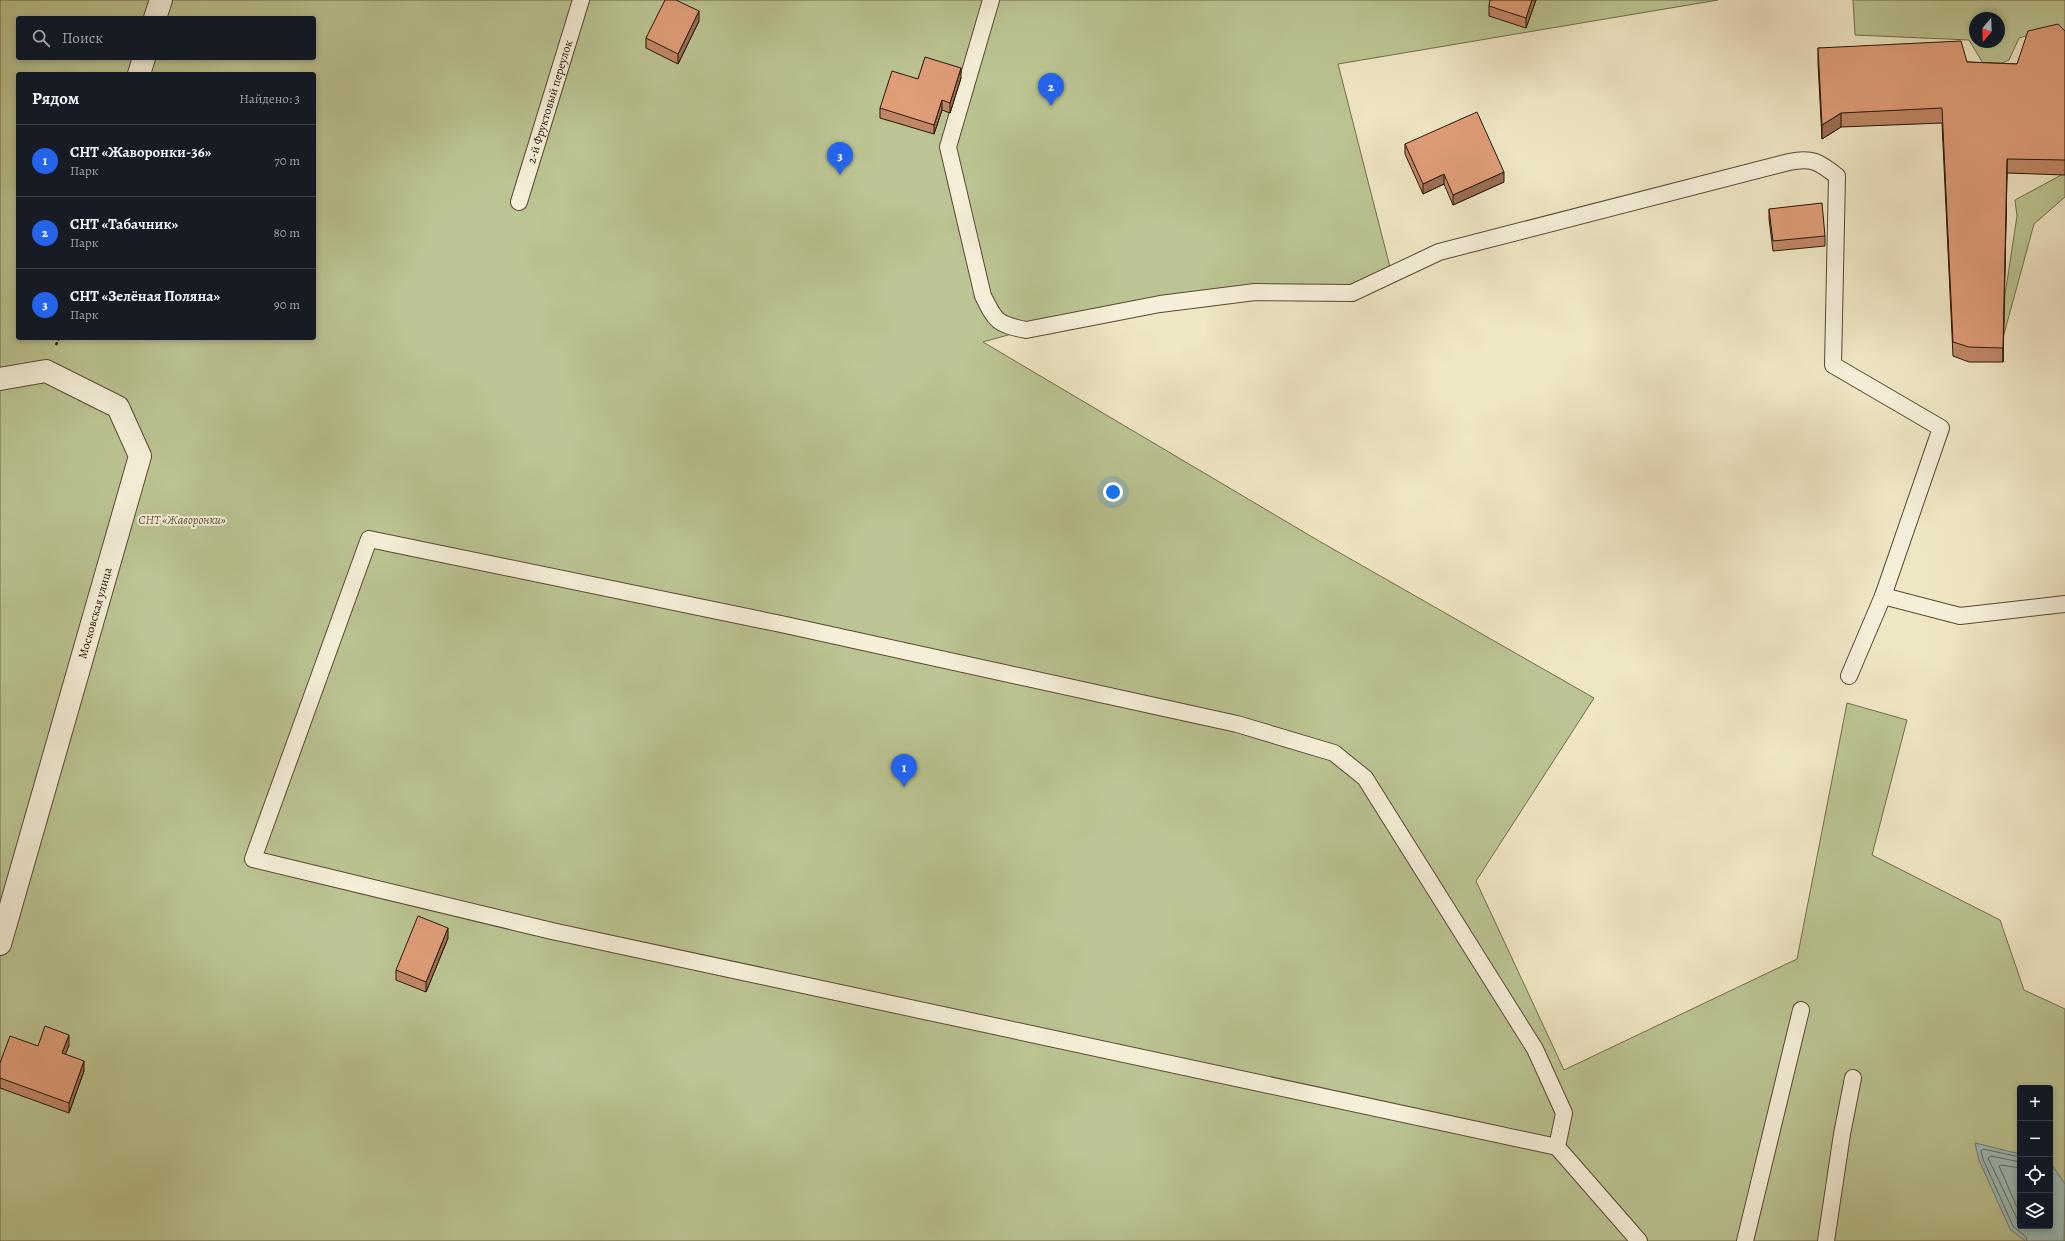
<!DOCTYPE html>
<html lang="ru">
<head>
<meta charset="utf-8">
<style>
  :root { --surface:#171b24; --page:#20242c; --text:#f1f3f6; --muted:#9ea1a6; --line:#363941; --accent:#2563eb }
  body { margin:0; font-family:Alegreya,serif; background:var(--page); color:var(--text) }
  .controls { position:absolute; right:12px; bottom:12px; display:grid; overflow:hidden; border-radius:4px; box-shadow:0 2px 6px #0003 }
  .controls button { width:36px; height:36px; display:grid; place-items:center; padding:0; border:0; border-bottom:1px solid var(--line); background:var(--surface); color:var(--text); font:20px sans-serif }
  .compass { position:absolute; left:1969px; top:12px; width:36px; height:36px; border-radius:50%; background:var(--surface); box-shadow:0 2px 6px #0003; rotate:199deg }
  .you { position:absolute; left:1113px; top:492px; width:14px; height:14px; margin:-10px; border:3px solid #fff; border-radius:50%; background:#1a73e8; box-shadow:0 0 0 6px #1a73e833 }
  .badge { display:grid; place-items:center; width:26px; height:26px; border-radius:50%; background:var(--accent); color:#fff; font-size:13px; font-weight:700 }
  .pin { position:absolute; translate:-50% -33px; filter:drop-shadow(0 1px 2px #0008) }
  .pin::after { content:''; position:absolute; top:21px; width:14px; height:12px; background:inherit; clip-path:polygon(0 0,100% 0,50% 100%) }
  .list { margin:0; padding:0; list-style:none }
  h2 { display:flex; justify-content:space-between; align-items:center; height:52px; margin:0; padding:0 16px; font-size:17px }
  h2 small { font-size:13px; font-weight:400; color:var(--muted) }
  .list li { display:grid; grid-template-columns:26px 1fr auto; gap:12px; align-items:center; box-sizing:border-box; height:72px; padding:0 16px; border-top:1px solid var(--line) }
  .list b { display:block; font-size:15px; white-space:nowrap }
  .list p { margin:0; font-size:13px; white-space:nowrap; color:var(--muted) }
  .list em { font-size:13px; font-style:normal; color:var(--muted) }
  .icon { flex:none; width:22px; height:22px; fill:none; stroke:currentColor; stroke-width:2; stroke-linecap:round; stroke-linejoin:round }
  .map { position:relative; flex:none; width:2065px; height:1241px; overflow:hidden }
  .search { position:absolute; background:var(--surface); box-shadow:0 2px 6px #0003; left:16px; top:16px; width:300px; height:44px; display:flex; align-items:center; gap:10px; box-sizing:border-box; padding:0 14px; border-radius:4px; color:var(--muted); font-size:15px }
  .panel { position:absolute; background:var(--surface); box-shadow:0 2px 6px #0003; left:16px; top:72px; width:300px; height:268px; border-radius:4px }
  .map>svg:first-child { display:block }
</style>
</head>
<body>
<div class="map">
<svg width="2065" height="1241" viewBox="0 0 2065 1241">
  <rect width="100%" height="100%" fill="#efe6c4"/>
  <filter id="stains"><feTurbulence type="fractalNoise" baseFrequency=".005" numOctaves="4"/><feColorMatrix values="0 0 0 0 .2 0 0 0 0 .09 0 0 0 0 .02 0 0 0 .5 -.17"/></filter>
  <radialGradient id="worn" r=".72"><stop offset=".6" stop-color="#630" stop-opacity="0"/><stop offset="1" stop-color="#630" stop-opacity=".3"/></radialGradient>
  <path fill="#bbc492" stroke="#716d4a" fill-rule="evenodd" d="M0 0H1718L1338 64 1392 275 1352 293 1255 292 1026 330 983 342 1319 541 1594 698 1476 881 1564 1070 1797 959 1847 703 1907 720 1872 855 2000 920 2024 990 2065 1009V1241H0ZM18 18H314V58H18ZM18 74H314V338H18ZM2020 1088H2050V1226H2020Z
    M1853 0H2065V43L2036 33 2019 38 2009 60 1987 70 1969 40 1855 35ZM1975 18H1999V42H1975Z
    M2065 173V197L2034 224 2001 345 2005 295 2017 216 2015 200Z"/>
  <path fill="#9bbeba" stroke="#6d7b70" d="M1975 1143 2020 1154V1226H2050V1162L2065 1184 2064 1241H2025L2010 1229 1979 1160Z"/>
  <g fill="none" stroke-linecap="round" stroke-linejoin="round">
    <path stroke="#616a5e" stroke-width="1" d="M2020 1157 1983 1149 1981 1151 1983 1159 2013 1226 2026 1237 2027 1241
      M2020 1162 1991 1156 1988 1158 2020 1225
      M2020 1168 2001 1165 1999 1166 2020 1214"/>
    <g stroke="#594a32" stroke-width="18">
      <g id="lane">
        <path d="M991 0 948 147 983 296C996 322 997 324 1026 330L1160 304 1255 292 1352 293 1439 252 1789 162C1812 157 1819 162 1837 176L1833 365 1941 428 1883 596 1849 676"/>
        <path id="s1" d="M519 202 581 0"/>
        <path d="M1883 596 1960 616 2065 604"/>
        <path d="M1557 1147 1564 1113 1535 1049 1365 778 1334 753 1237 724 781 624 369 539 253 859 552 931 1557 1147 1639 1241"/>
        <path d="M1745 1241 1801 1010"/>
        <path d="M1826 1241 1842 1134 1853 1078"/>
      </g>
    </g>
    <g stroke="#594a32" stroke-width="24">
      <path id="street" d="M155 18 161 0
        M139 74 144 58
        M0 379 46 371 118 407 140 456 0 944"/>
    </g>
    <path stroke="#271601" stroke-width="2.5" stroke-dasharray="3 2" stroke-linecap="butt" d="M56 345 59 338"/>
    <use href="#lane" stroke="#f5efd9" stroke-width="16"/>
    <use href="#street" stroke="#f5efd9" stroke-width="22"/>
  </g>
  <path fill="#c08767" stroke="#271601" d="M1536 0 1526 28 1489 16V6Z
    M699 21 678 64 646 48V38Z
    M2065 31V175L2007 173 2003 362H1969L1953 356 1942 123 1841 127 1822 139 1818 63V48L1967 62 2017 64Z
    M961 78 950 113 942 110 934 134 880 118V108L918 79Z
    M1405 144 1504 182 1453 205 1444 184 1423 194 1405 154Z
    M1769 209 1825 236V246L1773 251 1769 219Z
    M448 938 426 992 396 980V970Z
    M69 1045 65 1054 84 1071 69 1113 0 1088V1063L38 1046Z"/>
  <path fill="#9c6e54" stroke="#271601" d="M1532 0H1536L1526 28V18Z
    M699 11V21L678 64V54Z
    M961 68V78L950 113V103Z
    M942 100V110L934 134V125Z
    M1841 113V127L1822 139V125Z
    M2007 159V173L2003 362V348Z
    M1504 172V182L1453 205V195Z
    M1444 174V184L1423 194V184Z
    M448 928V938L426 992V982Z
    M69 1035V1045L62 1063V1053Z
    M84 1061V1071L69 1113V1103Z"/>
  <path fill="#df9d78" stroke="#271601" d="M665 0H676L699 11 678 54 646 38Z
    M1490 0H1532L1526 18 1489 6Z
    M2058 24 2065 31V160L2007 159 2003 348 1969 347 1953 342 1942 108 1841 113 1822 125 1818 48 1961 41 1967 62 2017 64 2028 31Z
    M925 57 961 68 950 103 942 100 934 125 880 108 892 71 918 79Z
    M1477 112 1504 172 1453 195 1444 174 1423 184 1405 144Z
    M1822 203 1825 236 1773 241 1769 209Z
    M418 916 448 928 426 982 396 970Z
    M45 1026 69 1035 62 1053 84 1061 69 1103 0 1078V1063L10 1036 38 1046Z"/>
  <g text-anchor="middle" stroke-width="4" stroke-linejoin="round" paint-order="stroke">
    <g font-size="12" fill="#271601" stroke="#f5efd9">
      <text dy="4" stroke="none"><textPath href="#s1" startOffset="105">2-й Фруктовый переулок</textPath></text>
      <text transform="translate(95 613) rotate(-74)" y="4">Московская улица</text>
    </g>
    <g font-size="12" font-style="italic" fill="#5b5334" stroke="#f5efd9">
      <text x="182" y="524">СНТ «Жаворонки»</text>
    </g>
  </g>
  <rect width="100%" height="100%" filter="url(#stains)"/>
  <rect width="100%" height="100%" fill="url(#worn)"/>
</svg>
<div class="controls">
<button>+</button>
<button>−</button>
<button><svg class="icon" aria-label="locate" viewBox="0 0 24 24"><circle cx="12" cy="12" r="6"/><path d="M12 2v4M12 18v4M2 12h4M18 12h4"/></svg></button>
<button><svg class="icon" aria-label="layers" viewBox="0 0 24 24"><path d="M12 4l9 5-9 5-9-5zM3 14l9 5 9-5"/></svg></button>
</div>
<svg class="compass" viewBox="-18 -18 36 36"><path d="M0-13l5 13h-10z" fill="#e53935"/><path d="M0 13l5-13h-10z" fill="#9ea1a6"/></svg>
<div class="you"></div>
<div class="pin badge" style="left:904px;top:787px">1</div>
<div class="pin badge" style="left:1051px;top:106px">2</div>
<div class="pin badge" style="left:840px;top:175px">3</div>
<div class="search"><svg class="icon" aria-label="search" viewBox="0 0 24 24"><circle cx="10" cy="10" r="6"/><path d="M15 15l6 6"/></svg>Поиск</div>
<section class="panel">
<h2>Рядом<small>Найдено: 3</small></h2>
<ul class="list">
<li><span class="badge">1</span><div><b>СНТ «Жаворонки-36»</b><p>Парк</p></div><em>70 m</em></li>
<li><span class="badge">2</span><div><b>СНТ «Табачник»</b><p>Парк</p></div><em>80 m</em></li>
<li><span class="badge">3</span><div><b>СНТ «Зелёная Поляна»</b><p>Парк</p></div><em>90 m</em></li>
</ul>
</section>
</div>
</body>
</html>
